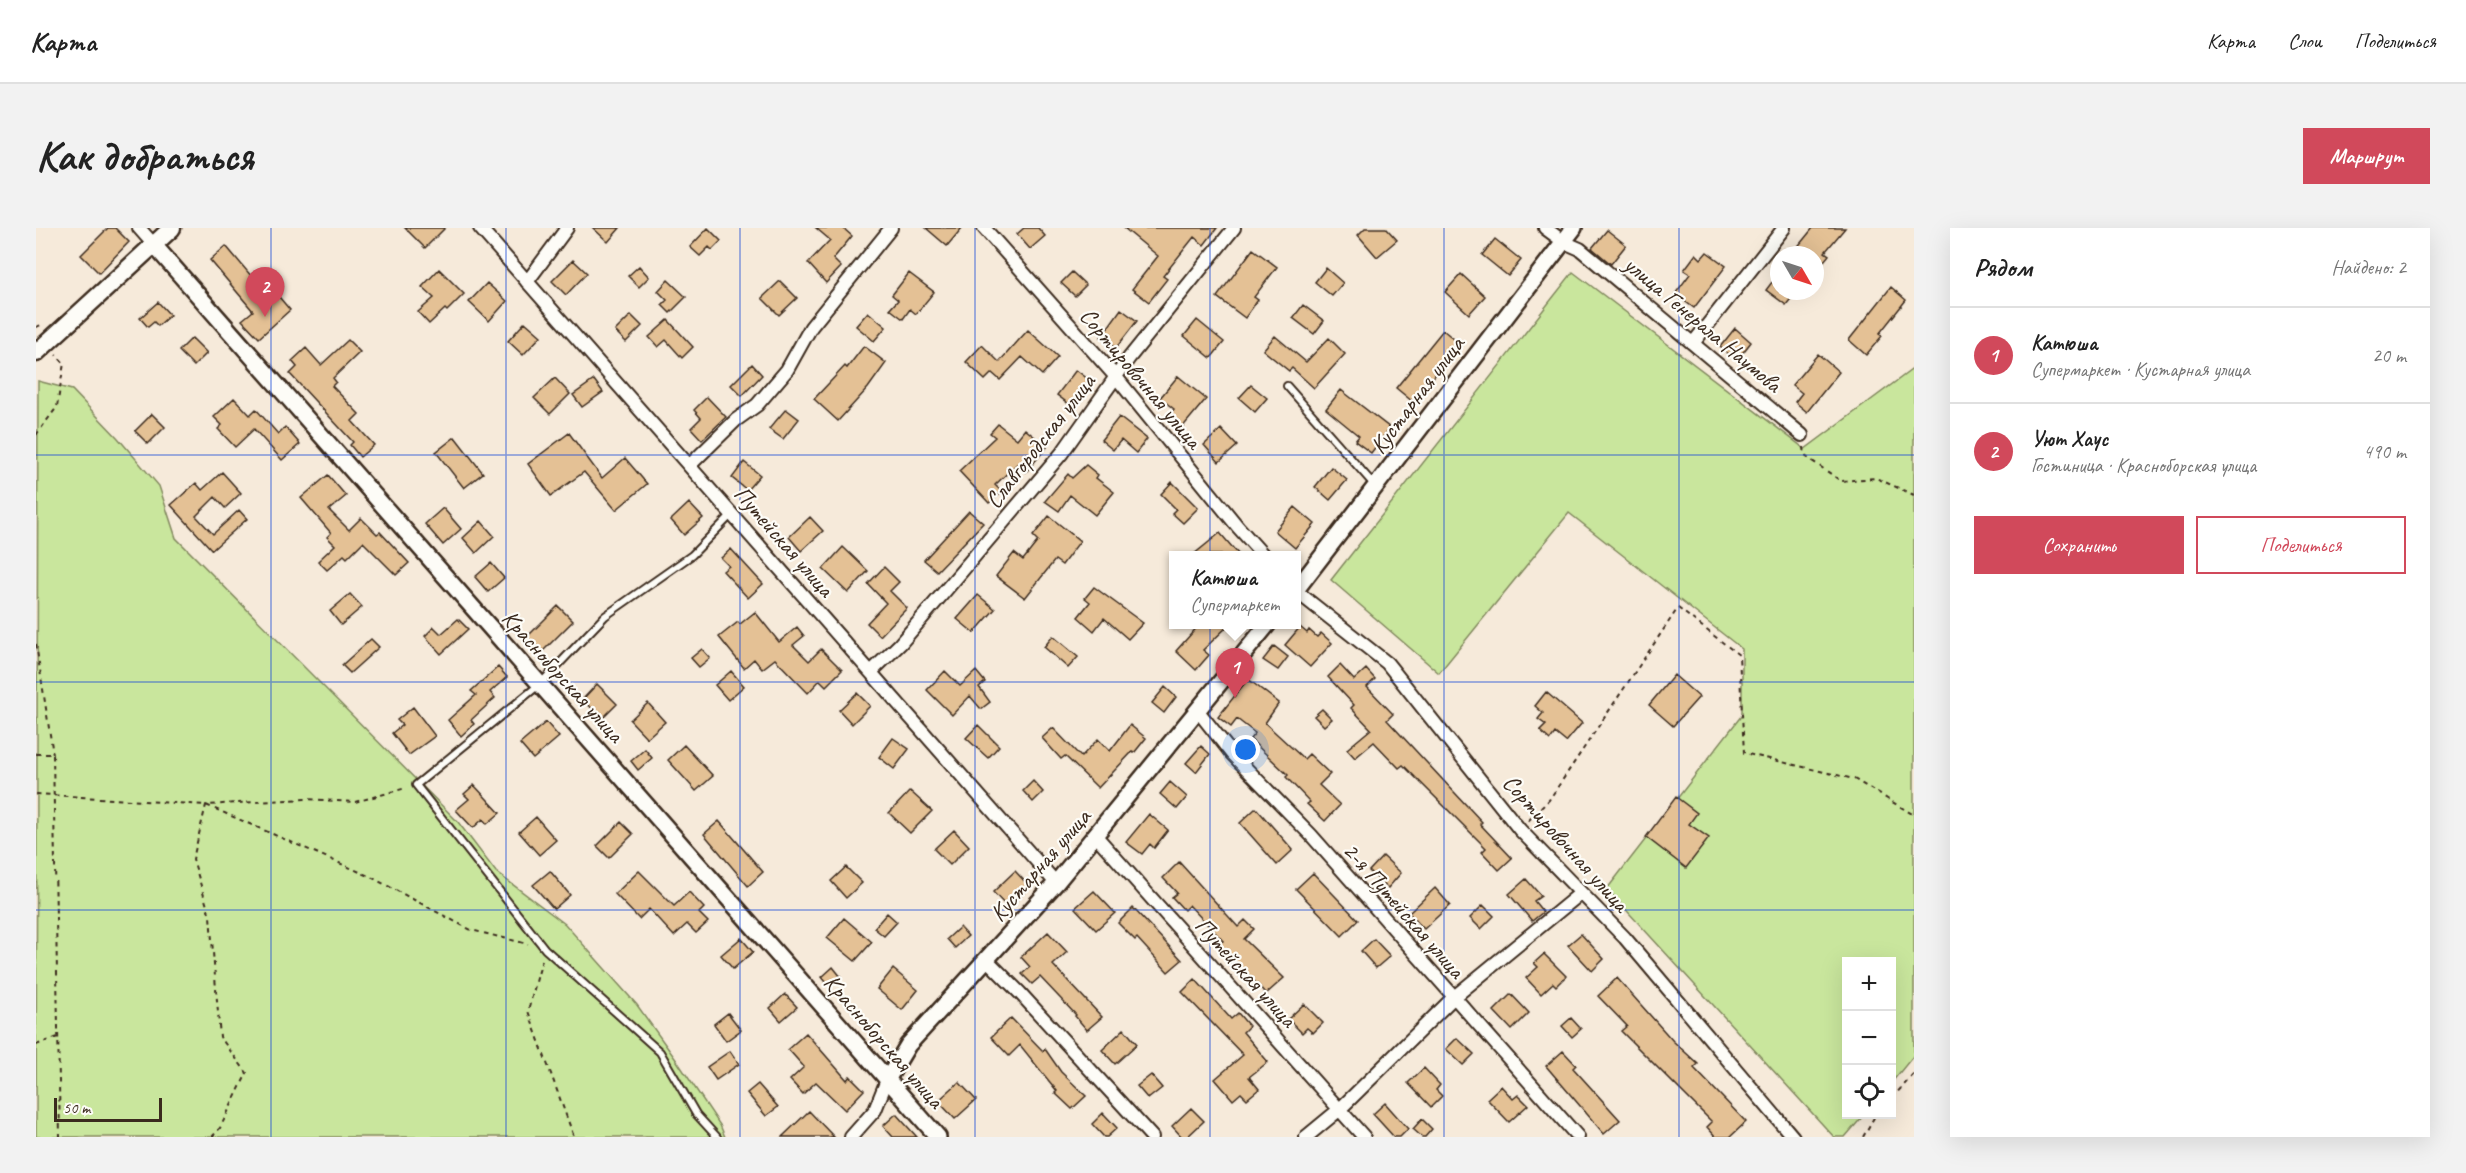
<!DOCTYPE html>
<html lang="ru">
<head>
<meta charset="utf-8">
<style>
  :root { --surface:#fff; --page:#f2f2f2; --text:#222; --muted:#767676; --line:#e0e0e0; --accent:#d1495b }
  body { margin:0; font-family:Caveat,sans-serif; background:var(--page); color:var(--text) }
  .controls { position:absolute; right:18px; bottom:18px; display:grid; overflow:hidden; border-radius:0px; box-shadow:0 6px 24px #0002 }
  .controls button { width:54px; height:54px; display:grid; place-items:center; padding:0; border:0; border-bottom:2px solid var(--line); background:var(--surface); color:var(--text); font:30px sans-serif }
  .compass { position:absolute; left:1734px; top:18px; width:54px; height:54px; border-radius:50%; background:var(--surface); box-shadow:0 6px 24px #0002; rotate:129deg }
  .scale { position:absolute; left:18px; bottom:15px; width:108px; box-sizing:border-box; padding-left:6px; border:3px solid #3b2a1e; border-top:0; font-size:16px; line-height:21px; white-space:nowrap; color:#3b2a1e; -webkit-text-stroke:4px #fdfcf7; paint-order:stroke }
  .you { position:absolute; left:1210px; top:522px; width:21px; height:21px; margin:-15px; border:4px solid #fff; border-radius:50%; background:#1a73e8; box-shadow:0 0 0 9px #1a73e833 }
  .badge { display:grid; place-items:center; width:39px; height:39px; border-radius:50%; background:var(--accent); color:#fff; font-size:20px; font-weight:700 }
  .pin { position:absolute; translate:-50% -50px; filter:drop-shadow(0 2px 3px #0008) }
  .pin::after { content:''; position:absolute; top:32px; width:21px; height:18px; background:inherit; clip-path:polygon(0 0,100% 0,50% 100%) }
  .popup { position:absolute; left:1133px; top:323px; width:132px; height:78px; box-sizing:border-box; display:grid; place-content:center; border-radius:0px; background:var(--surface); filter:drop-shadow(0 2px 4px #0005); font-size:20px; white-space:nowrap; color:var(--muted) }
  .popup b { font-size:22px; color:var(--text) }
  .popup::after { content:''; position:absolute; left:50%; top:100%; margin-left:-12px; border:12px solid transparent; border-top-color:var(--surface) }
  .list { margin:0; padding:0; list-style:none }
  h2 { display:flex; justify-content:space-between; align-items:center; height:78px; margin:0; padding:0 24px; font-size:26px }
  h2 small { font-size:20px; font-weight:400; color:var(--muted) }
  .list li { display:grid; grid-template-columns:39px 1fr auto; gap:18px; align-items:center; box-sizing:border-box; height:96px; padding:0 24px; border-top:2px solid var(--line) }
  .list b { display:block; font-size:22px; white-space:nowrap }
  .list p { margin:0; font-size:20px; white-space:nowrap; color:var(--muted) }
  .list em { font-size:20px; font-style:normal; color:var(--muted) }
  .actions { display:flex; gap:12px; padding:18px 24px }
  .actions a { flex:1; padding:14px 0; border:2px solid var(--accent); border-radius:0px; text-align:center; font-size:21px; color:var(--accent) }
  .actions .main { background:var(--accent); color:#fff }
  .icon { flex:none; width:33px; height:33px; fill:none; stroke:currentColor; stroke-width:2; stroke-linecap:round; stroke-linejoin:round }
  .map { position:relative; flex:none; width:1878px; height:909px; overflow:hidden; border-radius:0px }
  header { display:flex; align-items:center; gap:36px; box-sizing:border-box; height:84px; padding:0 30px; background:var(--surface); border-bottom:2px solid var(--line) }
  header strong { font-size:28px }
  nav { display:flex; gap:33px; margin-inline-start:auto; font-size:21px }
  .intro { display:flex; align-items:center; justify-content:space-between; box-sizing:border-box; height:144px; padding:0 36px }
  h1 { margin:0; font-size:42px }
  .button { padding:15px 27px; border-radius:0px; background:var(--accent); color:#fff; font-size:21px; font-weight:700 }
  main { display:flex; gap:36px; padding:0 36px }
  aside { flex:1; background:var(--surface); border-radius:0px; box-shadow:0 6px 24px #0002 }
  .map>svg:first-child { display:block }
</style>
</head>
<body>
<header>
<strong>Карта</strong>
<nav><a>Карта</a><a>Слои</a><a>Поделиться</a></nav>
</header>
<div class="intro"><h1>Как добраться</h1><a class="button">Маршрут</a></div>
<main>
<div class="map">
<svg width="1878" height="909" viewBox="0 0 1878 909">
  <rect width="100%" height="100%" fill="#f6eada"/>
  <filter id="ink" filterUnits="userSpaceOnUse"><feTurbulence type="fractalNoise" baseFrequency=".0167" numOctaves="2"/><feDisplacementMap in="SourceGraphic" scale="12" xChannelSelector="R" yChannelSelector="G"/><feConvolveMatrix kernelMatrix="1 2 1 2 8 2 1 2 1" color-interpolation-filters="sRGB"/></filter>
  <g filter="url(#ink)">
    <path fill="#c9e69d" stroke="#82885e" stroke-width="1.5" d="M1537 44 1769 221 1878 140V827L1856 854V734H1810V886L1828 887 1809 909H1798L1571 661 1706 487V421L1533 285 1403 445 1295 352Z
      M2 153 36 162 82 210 123 258 140 310 422 594 460 644 529 696 601 777 641 833 684 897 689 909H0Z"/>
    <path fill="#e4c195" stroke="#3b2a1e" stroke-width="1.5" d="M72 0H79L93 14 63 45 45 27Z
      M369 0H409L389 20Z
      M557 0H584L572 14Z
      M672 0 685 13 676 22 673 19 664 28 654 19Z
      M780 0H807L816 8 797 31 805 39 790 55 772 35 794 12Z
      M890 0H926L911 18Z
      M988 0H1002L1009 8 994 21 981 6Z
      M1088 0H1181L1168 17 1158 9 1127 48 1131 51 1113 74 1096 61 1122 28Z
      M1329 0H1350L1361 12 1341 29 1322 7Z
      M1777 0H1809L1789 24 1793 27 1779 44V27H1755Z
      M1571 2 1590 17 1575 36 1556 20Z
      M1459 11 1485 32 1472 48 1446 27Z
      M190 18 232 68 238 63 254 82 223 110 206 92 217 83 174 32Z
      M1217 21 1241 39 1218 69 1222 72 1209 90 1181 69Z
      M1671 24 1690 38 1658 80 1639 66 1654 46 1648 42 1660 26 1665 31Z
      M537 32 551 45 530 67 516 53Z
      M603 38 613 49 603 59 592 48Z
      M1290 40 1307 55 1296 68 1279 54Z
      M403 41 428 66 411 83 409 81 393 96 382 84 398 70 386 59Z
      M1036 44 1050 57 1039 68 1025 55Z
      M873 45 898 64 880 86 874 81 867 91 854 81 862 72 856 67Z
      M1743 45V63H1761L1750 77 1730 62Z
      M1425 46 1449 68 1433 86 1409 64Z
      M632 52 650 69 634 85 626 77 631 72 622 63Z
      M744 53 761 70 743 87 726 70Z
      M451 55 471 73 453 93 433 74Z
      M1855 59 1870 72 1843 106 1846 108 1830 127 1813 112Z
      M122 74 134 87 122 98 118 94 112 99 104 90Z
      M1267 77 1288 93 1278 106 1257 90Z
      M1085 81 1101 93 1080 120 1065 109Z
      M832 84 850 99 838 113 820 98Z
      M595 87 606 98 590 114 579 103Z
      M632 92 657 119 646 130 630 112 622 119 613 109Z
      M1161 92 1188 114 1175 130 1148 108Z
      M489 94 505 108 487 127 472 113Z
      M1699 100 1715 114 1705 127 1698 122 1694 127 1684 119Z
      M992 102 1022 129 1006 147 986 129 964 152 956 145 949 152 930 134 946 117 963 134Z
      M1407 102 1424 116 1377 174 1360 160Z
      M1239 108 1270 134 1293 110 1309 126 1278 160 1256 140 1253 143 1227 122Z
      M156 110 171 125 158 138 143 123Z
      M312 112 324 124 297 150 300 154 296 158 323 186 316 193 338 217 324 229 314 217 317 214 254 146 261 139 256 133 270 120 285 137Z
      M828 118 850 135 832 160 802 193 778 171 809 138 811 140Z
      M1782 126 1803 144 1771 184 1759 174 1766 165 1756 157Z
      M716 136 726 147 706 168 695 157Z
      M1040 142 1056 154 1037 179 1021 167Z
      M1142 148 1170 171 1145 201 1131 189 1138 181 1124 170Z
      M519 150 534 166 514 186 498 170Z
      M558 152 567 164 546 179 537 167Z
      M1215 157 1231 170 1219 184 1203 170Z
      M1305 162 1354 200 1335 225 1319 213 1323 208 1290 181Z
      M671 169 690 189 666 212 655 200 665 190 658 182Z
      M198 170 214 187 220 181 242 206 249 199 264 216 246 232 218 201 199 219 182 201 186 197 178 189Z
      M750 181 763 191 747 211 733 201Z
      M116 186 129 199 112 216 99 203Z
      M1083 189 1111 211 1100 225 1085 212 1077 222 1065 212Z
      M962 196 981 211 989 201 1011 219 990 244 981 236 959 257 966 264 953 275 923 243 959 209 954 205Z
      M1185 201 1201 218 1183 234 1168 217Z
      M533 205 566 250 589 230 611 256 580 282 548 244 515 268 492 236Z
      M419 209 447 245 428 260 400 224Z
      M708 234 724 247 711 262 696 250Z
      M1050 237 1062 247 1060 250 1078 264 1059 287 1034 267 1023 283 1009 273 1032 246 1036 250Z
      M1295 239 1311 252 1294 272 1279 259Z
      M186 244 205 265 189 280 179 269 160 288 177 306 203 282 211 291 176 322 135 277 160 255 166 262Z
      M292 247 310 268 293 282 313 302 325 290 341 306 344 304 373 335 360 347 327 314 311 330 308 327 291 342 282 333 299 317 291 309 295 305 265 270Z
      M1136 254 1162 280 1147 295 1136 285 1140 281 1125 266Z
      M653 275 667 290 648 307 635 292Z
      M1259 279 1279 296 1259 320 1239 303Z
      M407 280 425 301 407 317 389 296Z
      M933 283 947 295 901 343 888 332Z
      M1013 288 1044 313 1026 337 1019 332 989 370 960 348 978 325 987 332 1002 313 997 308Z
      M774 289 787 303 765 323 753 309Z
      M445 293 458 308 440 325 427 310Z
      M1184 305 1203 327H1157Z
      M807 319 832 343 812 365 787 341Z
      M695 321 727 356 712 370 687 343 693 338 685 330Z
      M455 335 468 350 452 364 439 349Z
      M848 339 863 354 854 363 871 380 844 408 831 395 850 375 832 356Z
      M1058 359 1107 395 1092 411 1068 390 1058 403 1042 389 1054 374 1049 370Z
      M314 366 326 379 305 397 294 383Z
      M942 367 959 381 938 405 921 391Z
      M522 378 537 393 506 424 491 409Z
      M719 384 743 414 761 399 768 408 757 417 773 433 785 421 806 442 790 458 784 452 772 465 739 431 726 441 718 431 708 440 683 409 702 394 704 396Z
      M422 391 432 401 405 426 389 408 398 399 405 406Z
      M1164 396H1194L1167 422 1173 427 1160 442 1140 423Z
      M1264 399 1271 405 1273 402 1281 409 1285 405 1296 415 1274 439 1249 417Z
      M1017 408 1042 429 1032 440 1008 419Z
      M335 411 343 419 314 445 306 437Z
      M1238 418 1252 429 1242 442 1227 432Z
      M666 421 674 430 663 439 655 430Z
      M1304 437 1318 452 1330 441 1339 451 1331 459 1357 486 1351 492 1446 594 1444 596 1476 630 1463 642 1446 624 1450 620 1367 537 1363 540 1338 514 1319 530 1311 521 1335 501 1315 480 1318 477 1292 449Z
      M462 439 471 449 454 464 459 470 435 492 438 496 425 508 412 492 440 467 435 463Z
      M695 443 708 458 692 472 679 457Z
      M909 443 924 458 940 443 949 454 943 459 954 474 945 481 934 468 916 487 891 462Z
      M1638 447 1663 469 1637 498 1613 477Z
      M1212 451 1243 475 1229 495 1268 531 1273 526 1294 546 1283 557 1304 577 1289 593 1271 576 1274 574 1250 549 1252 547 1214 511 1219 505 1201 491 1195 499 1182 489Z
      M561 456 581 476 566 491 547 471Z
      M1129 459 1140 469 1128 485 1116 475Z
      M1510 464 1546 495 1530 514 1519 505 1514 512 1504 503 1510 497 1502 491 1507 485 1499 478Z
      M821 465 834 478 816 496 803 482Z
      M612 475 629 494 611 510 594 492Z
      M377 479 399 508 373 527 356 505 366 497 361 492Z
      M1286 481 1296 491 1288 498 1278 488Z
      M510 494 523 509 497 531 484 516Z
      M942 497 963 518 952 530 930 510Z
      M1094 497 1110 510 1098 525 1096 524 1062 560 1029 528 1025 531 1006 510 1017 500 1045 529 1062 511 1074 523Z
      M857 510 873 521 858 541 843 529Z
      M648 517 677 548 660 563 632 532Z
      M1165 518 1174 526 1160 544 1150 535Z
      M609 521 616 530 602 542 595 533Z
      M997 553 1007 564 997 574 987 563Z
      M1134 554 1151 569 1141 581 1124 566Z
      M438 557 464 585 451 596 447 591 437 600 420 582 433 571 428 566Z
      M874 563 896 583 874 605 853 585Z
      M1640 569 1661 585 1653 596 1673 610 1650 640 1610 609Z
      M1220 580 1257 622 1241 637 1204 595Z
      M1113 586 1132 602 1118 620 1114 616 1106 626 1090 614Z
      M500 589 520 612 503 627 483 604Z
      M683 593 727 644 712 658 668 606Z
      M585 594 597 606 573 630 561 618Z
      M918 602 933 618 914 637 898 621Z
      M1347 628 1365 645 1352 660 1333 643Z
      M1143 634 1202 699 1209 692 1218 701 1208 711 1248 750 1230 766 1210 744 1205 749 1193 737 1198 732 1183 716 1187 713 1153 677 1148 682 1136 669 1141 665 1127 650Z
      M810 639 826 655 810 670 795 653Z
      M514 643 534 667 518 681 497 657Z
      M603 643 638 678 653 664 668 680 663 685 672 694 660 705 651 696 638 708 613 681 603 691 579 666Z
      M979 643 994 659 972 680 957 664Z
      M1277 645 1322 692 1306 708 1260 661Z
      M1490 651 1505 668 1498 673 1507 684 1496 693 1473 666Z
      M1399 660 1414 677 1388 701 1373 685Z
      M1058 663 1079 685 1060 702 1039 680Z
      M1447 677 1458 688 1445 701 1434 690Z
      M1097 680 1146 732 1132 744 1101 710 1099 712 1082 695Z
      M851 685 861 694 848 708 838 700Z
      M808 690 836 714 819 733 791 710Z
      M924 699 932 708 919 720 911 711Z
      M1012 704 1031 724 1017 737 1066 789 1051 802 1039 788 1040 787 1004 749 996 756 986 746 994 739 985 729Z
      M1545 706 1568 731 1556 743 1532 717Z
      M705 710 717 724 697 741 685 727Z
      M1338 711 1354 728 1340 740 1325 723Z
      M1508 726 1530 748 1520 758 1517 755 1505 766 1490 750 1502 739 1498 735Z
      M797 739 805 749 794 759 786 749Z
      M857 741 882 762 866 782 841 761Z
      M1581 750 1637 813 1662 836 1658 840 1710 894 1694 909H1680L1671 899 1676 894 1585 803 1591 798 1562 768Z
      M1159 751 1195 791 1202 785 1213 798 1207 804 1232 834 1213 849 1223 861 1211 871 1205 865 1197 872 1179 851 1207 827 1146 764Z
      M749 766 761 779 745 793 734 780Z
      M1475 766 1493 785 1476 802 1458 783Z
      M1268 776 1287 795 1277 805 1271 800 1266 805 1252 791Z
      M692 785 705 802 690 813 678 796Z
      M975 790 1007 823 1009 821 1025 844 1050 868 1036 881 1019 865 1021 863 984 817 973 828 955 809Z
      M1535 790 1545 801 1536 809 1526 798Z
      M1088 801 1101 816 1079 836 1066 822Z
      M770 805 811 852 814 848 828 862 809 882 780 854 767 866 754 852 768 839 752 821Z
      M1421 810 1438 826 1427 837 1410 821Z
      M694 823 703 836 680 852 671 839Z
      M1527 823 1540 837 1537 840 1584 892 1568 906 1510 838Z
      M1388 840 1404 857 1400 862 1406 868 1395 879 1372 855Z
      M1115 847 1126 860 1112 871 1101 858Z
      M923 854 940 872 919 891 902 873Z
      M722 856 742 879 730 888 711 865Z
      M1465 858 1477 871 1482 867 1492 877 1473 894 1451 871Z
      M1349 875 1372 901 1364 909H1358L1337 886Z
      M1155 880 1168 893 1151 909H1146L1136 898Z
      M773 883 798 909H746Z
      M1067 885 1081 900 1071 909H1068L1056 896Z
      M860 886 881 909H857L847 898Z
      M1386 891 1396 901 1389 909H1386L1377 901Z"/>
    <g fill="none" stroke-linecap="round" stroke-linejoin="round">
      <g stroke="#3b2a1e" stroke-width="10">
        <path id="service" d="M1251 158 1340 259
          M681 909 660 886 624 824 509 721 380 557 504 456 569 388 656 327 696 286"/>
      </g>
      <g stroke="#3b2a1e" stroke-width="16">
        <path id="minor" d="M103 0 118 17
          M444 0 1020 655
          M948 0 1080 149 1202 299 1228 328
          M1509 0 1528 14 1544 21 1766 207
          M491 54 531 0
          M1658 114 1748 0
          M654 237 700 192 721 177 751 142 775 99 855 0
          M1260 363 1351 435 1484 602 1589 710 1757 909
          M835 444 864 416 1026 225 1093 130 1198 0
          M1162 483 1196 526 1275 607 1542 909
          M1060 608 1328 909
          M951 732 984 765 1116 909
          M815 909 839 882 851 852
          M1270 909 1304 881 1417 770 1545 665"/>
      </g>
      <g stroke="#3b2a1e" stroke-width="20">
        <path id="tertiary" d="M118 17 902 909
          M1260 362 1538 0
          M851 852 872 817 1020 655 1232 396"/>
      </g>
      <g stroke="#3b2a1e" stroke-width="21">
        <path id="secondary" d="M0 125 136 0"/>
      </g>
      <path stroke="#3b2a1e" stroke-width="2" stroke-dasharray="4.5 4.5" stroke-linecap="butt" d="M0 99 8 96
        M0 207 21 179 28 135 20 127
        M1768 219 1769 228 1805 253 1840 250 1878 267
        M0 416 17 526
        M0 526H17L24 909
        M0 566 170 577 333 648 435 702 492 716
        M1492 593 1513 572 1642 380 1703 427 1708 525 1818 551 1878 587
        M506 732 492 783 538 909
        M0 817 22 809
        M1856 870 1878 846
        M176 909 184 900 211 845 184 809 174 688 157 631 170 577 269 571 319 574 370 560
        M1827 909 1840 886"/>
      <use href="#service" stroke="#fdfcf7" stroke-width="6"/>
      <use href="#minor" stroke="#fdfcf7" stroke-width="12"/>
      <use href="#tertiary" stroke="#fdfcf7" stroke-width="15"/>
      <use href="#secondary" stroke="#fdfcf7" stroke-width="16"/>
    </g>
  </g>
  <path fill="none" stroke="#1d4ed8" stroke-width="1.5" stroke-opacity="0.55" d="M235 0V909M470 0V909M704 0V909M939 0V909M1174 0V909M1408 0V909M1643 0V909M0 227H1878M0 454H1878M0 682H1878"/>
  <g text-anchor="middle" stroke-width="4.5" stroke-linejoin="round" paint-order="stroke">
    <g font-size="24" fill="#3b2a1e" stroke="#fdfcf7">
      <text transform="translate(1667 96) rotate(40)" y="8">улица Генерала Наумова</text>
      <text transform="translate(1105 150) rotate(50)" y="8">Сортировочная улица</text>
      <text transform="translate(1381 167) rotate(-53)" y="8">Кустарная улица</text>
      <text transform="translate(1004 213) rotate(-52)" y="8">Славгородская улица</text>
      <text transform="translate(748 313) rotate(49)" y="8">Путейская улица</text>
      <text transform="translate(527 448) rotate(48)" y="8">Красноборская улица</text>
      <text transform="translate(1530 615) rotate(48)" y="8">Сортировочная улица</text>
      <text transform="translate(1004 637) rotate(-49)" y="8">Кустарная улица</text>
      <text transform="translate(1368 682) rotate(49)" y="8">2-я Путейская улица</text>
      <text transform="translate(1210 744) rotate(48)" y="8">Путейская улица</text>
      <text transform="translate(848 813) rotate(49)" y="8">Красноборская улица</text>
    </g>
  </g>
</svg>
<div class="controls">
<button>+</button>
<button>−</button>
<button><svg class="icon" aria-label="locate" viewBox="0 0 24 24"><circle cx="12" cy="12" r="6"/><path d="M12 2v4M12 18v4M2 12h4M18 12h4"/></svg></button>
</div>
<svg class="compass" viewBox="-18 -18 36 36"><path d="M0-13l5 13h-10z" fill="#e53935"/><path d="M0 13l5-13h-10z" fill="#767676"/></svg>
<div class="scale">50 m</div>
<div class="you"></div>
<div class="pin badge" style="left:1199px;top:470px">1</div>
<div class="popup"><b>Катюша</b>Супермаркет</div>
<div class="pin badge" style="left:229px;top:89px">2</div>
</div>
<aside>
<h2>Рядом<small>Найдено: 2</small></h2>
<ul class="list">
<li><span class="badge">1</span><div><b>Катюша</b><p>Супермаркет · Кустарная улица</p></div><em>20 m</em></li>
<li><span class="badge">2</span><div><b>Уют Хаус</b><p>Гостиница · Красноборская улица</p></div><em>490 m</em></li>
</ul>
<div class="actions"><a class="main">Сохранить</a><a>Поделиться</a></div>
</aside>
</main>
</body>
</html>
